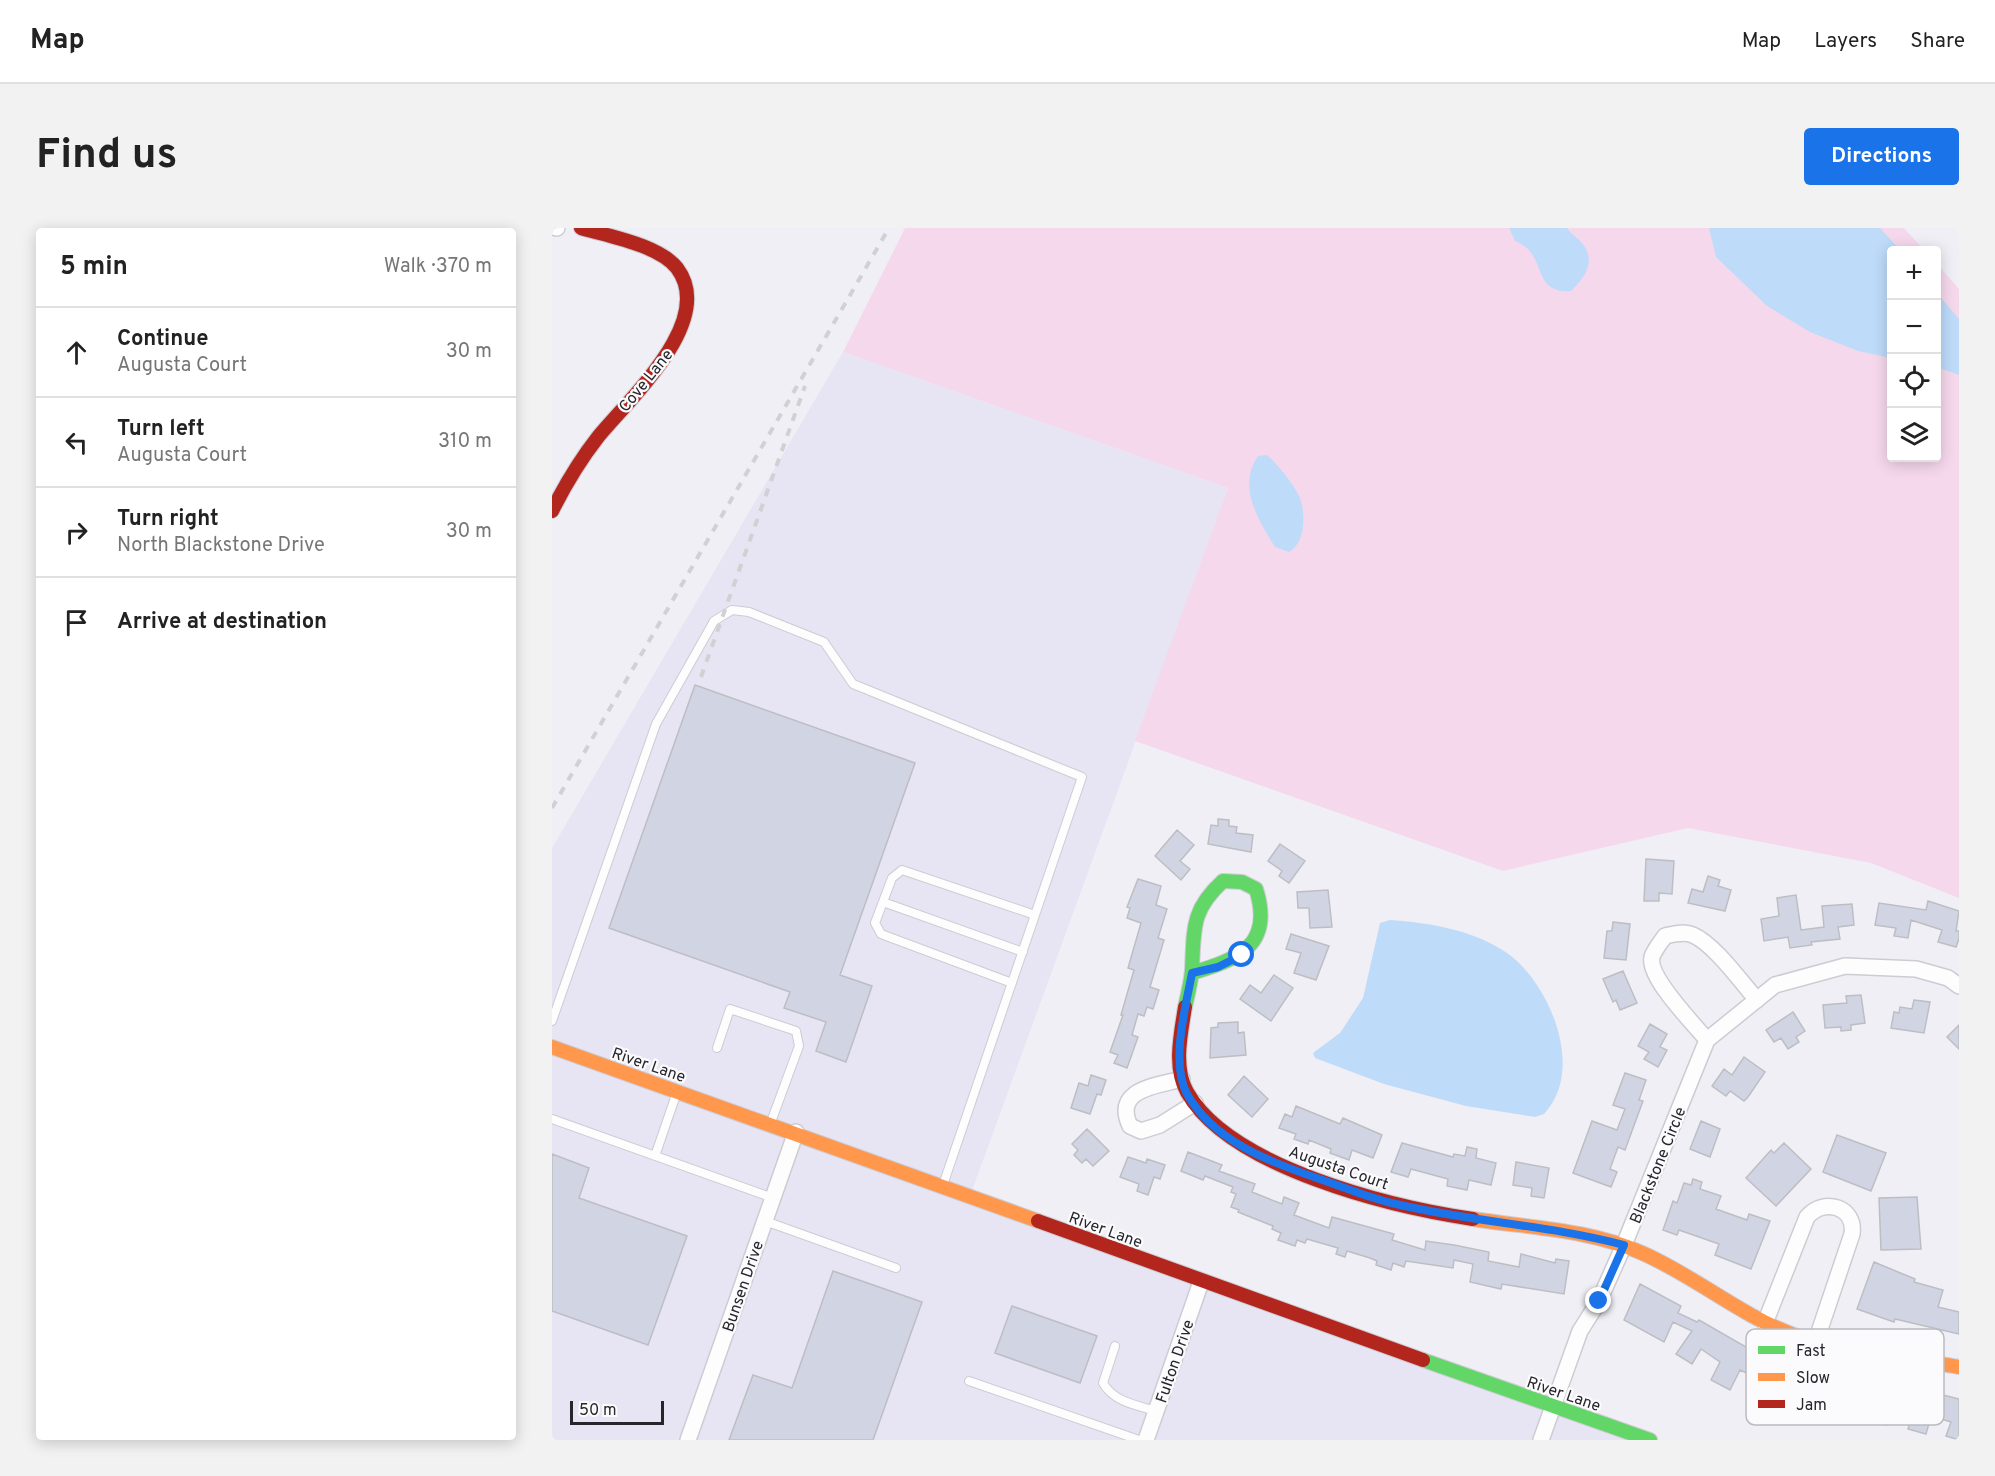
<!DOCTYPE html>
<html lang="en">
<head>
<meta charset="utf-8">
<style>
  :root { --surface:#fff; --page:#f2f2f2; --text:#222; --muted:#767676; --line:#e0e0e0; --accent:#1a73e8 }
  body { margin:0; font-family:Overpass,sans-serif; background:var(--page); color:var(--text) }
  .controls { position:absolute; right:18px; top:18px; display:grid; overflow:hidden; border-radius:6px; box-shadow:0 3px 15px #0003 }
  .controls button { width:54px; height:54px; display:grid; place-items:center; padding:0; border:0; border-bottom:2px solid var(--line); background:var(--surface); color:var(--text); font:30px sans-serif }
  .scale { position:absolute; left:18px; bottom:15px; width:94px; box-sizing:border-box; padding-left:6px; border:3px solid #27262b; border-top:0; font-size:16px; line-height:21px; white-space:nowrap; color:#27262b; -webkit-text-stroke:4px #fbfbfd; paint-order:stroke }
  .stop { position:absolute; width:18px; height:18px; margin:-14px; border:4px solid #1a73e8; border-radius:50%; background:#fff }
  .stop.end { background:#1a73e8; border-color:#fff; box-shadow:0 2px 6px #0008 }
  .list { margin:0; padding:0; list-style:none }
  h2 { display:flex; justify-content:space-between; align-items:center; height:78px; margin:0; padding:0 24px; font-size:26px }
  h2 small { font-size:20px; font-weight:400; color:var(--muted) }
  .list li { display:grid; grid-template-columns:39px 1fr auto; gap:18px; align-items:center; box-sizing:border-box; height:90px; padding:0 24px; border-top:2px solid var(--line) }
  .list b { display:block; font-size:22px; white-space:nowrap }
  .list p { margin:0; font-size:20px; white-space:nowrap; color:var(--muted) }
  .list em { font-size:20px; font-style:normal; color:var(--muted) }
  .icon { flex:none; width:33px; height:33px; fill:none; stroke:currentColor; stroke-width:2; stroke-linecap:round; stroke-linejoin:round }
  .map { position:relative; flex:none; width:1407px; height:1212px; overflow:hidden; border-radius:6px }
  header { display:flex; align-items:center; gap:36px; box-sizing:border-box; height:84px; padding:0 30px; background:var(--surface); border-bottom:2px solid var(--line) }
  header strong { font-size:28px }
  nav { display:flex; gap:33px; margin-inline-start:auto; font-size:21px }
  .intro { display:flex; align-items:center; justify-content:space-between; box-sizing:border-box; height:144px; padding:0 36px }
  h1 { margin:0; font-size:42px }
  .button { padding:15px 27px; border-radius:6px; background:var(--accent); color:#fff; font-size:21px; font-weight:700 }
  main { display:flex; gap:36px; padding:0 36px }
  aside { flex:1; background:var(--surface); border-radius:6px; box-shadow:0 3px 15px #0003 }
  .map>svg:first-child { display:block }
</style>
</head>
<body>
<header>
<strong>Map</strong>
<nav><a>Map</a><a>Layers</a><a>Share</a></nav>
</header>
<div class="intro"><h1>Find us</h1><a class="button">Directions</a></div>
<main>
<aside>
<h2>5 min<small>Walk · 370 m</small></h2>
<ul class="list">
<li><svg class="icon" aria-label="ahead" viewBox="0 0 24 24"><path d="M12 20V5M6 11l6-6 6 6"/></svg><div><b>Continue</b><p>Augusta Court</p></div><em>30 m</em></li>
<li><svg class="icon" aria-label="left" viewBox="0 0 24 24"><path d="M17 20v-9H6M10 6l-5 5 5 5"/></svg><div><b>Turn left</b><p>Augusta Court</p></div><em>310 m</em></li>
<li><svg class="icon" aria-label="right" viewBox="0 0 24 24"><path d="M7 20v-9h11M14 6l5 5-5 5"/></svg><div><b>Turn right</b><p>North Blackstone Drive</p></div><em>30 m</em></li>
<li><svg class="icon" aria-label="arrive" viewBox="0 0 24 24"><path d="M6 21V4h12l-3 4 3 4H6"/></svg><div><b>Arrive at destination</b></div></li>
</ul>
</aside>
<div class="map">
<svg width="1407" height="1212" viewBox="0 0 1407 1212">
  <rect width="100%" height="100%" fill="#f0eff6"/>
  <path fill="#e7e4f3" d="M291 124 676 260 418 968 1098 1212H0V620Z"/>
  <path fill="#f6d8ec" d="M353 0H1352L1372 22H1340V230H1384L1385 36 1407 61V670L1319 635 1136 600 951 643 583 513 676 260 291 124Z"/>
  <path fill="#bedbfa" d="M957 0H1015C1018 5 1021 6 1025 10 1046 29 1036 47 1019 63 978 66 997 26 963 13Z
    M1157 0H1328L1348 22H1340L1339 130 1306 123 1258 104 1215 78 1164 29Z
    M1385 65 1407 91V147L1385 139Z
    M715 227C726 237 740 254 747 268 754 284 754 315 737 324L723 319C706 292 685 258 706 228Z
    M838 692C877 695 918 701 952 723 996 751 1035 841 992 886L983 889 914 878 832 856 763 830 761 825 788 805 811 770 828 695Z"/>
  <path fill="#d1d4e3" stroke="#bdbec3" stroke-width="1.5" d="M143 457 363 535 288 747 320 758 294 834 264 823 274 794 232 780 238 764 57 700Z
    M666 591 677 592V598L685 599 684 605 701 607 699 624 656 616 659 597 666 598Z
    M625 602 642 617 628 633 638 641 629 652 603 628Z
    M728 616 753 633 737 655 727 648 730 643 716 633Z
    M1094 631 1122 633 1120 666 1107 665V673H1092Z
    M1156 648 1168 652 1166 658 1179 662 1173 683 1136 675 1140 661 1151 664Z
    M586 651 609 658 604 677 615 681 606 710 612 712 598 759 607 762 601 781 595 779 592 788 586 786 580 807 586 809 575 840 562 835 566 827 558 824 571 787H569L582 742 576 740 589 695 575 690 578 680 575 679Z
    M776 662 780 699 758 700 757 680H746L745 664Z
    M1244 667 1249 702 1272 699 1270 678 1300 676 1302 697 1286 699 1288 711 1259 714 1260 717 1238 720 1236 709 1212 713 1209 691 1227 688 1225 670Z
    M1376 673 1407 683 1404 703H1407V711L1404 719 1386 714 1390 702 1359 692 1356 710 1342 708 1344 700 1323 697 1327 675 1374 682Z
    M1061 694 1078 696 1074 732 1052 730 1055 703H1060Z
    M739 706 777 718 764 752 742 745 749 725 734 721Z
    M1071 743 1085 775 1068 782 1064 772 1061 774 1051 751Z
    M722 747 741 760 719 793 688 771 698 757 709 765Z
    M1309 767 1313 795 1299 797V802L1289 803V799L1273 800 1271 777 1295 775 1294 768Z
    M1362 772 1378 774 1372 805 1339 800 1342 784 1347 785 1348 779 1360 781Z
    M1241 784 1253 803 1244 809 1247 814 1236 821 1229 810 1222 814 1214 802Z
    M686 794V805L692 804 694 827 658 830 659 800 666 799V795Z
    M1098 796 1115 806 1108 819 1115 822 1106 839 1092 831 1097 824 1086 818Z
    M1407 797V821L1395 809Z
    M1192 829 1213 844 1196 869 1192 873 1178 863 1174 868 1160 858 1172 841 1180 847Z
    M1073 845 1094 852 1087 872 1091 873 1073 922 1066 919 1058 941 1065 944 1059 959 1021 945 1040 893 1065 902 1073 881 1061 877Z
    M539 847 554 852 549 867 545 866 538 886 519 880 527 855 536 858Z
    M692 848 716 871 700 889 676 867Z
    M744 878 788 896 791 890 830 907 821 930 800 922 797 932 778 925 779 921 757 912 756 916 742 911 744 906 727 900 733 886 740 889Z
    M1149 893 1168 901 1158 929 1138 921Z
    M535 901 557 923 541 938 534 931 530 935 522 927 526 922 520 916Z
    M1285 907 1334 925 1319 963 1271 944Z
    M850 915 901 929 902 926 913 928 915 919 925 921 924 930 944 935 939 957 917 952 915 962 895 958 896 951 859 941 856 949 839 944Z
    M1232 915 1259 941 1224 978 1194 950 1219 922 1222 925Z
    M636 924 670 937 667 943 703 956 700 964 730 976 732 969 747 975 742 987 777 1000 780 989 842 1006 840 1012 873 1022 874 1013 902 1017 937 1024 936 1033 967 1039 969 1026 1003 1035 1004 1031 1017 1033 1012 1066 950 1056 949 1061 918 1054 921 1036 902 1032 901 1040 854 1033 852 1039 841 1035 839 1042 824 1037 825 1033 818 1030 795 1023 793 1029 784 1026 786 1020 755 1011 753 1015 745 1012 743 1018 726 1012 729 1005 720 1001 721 998 686 984 687 982 679 979 684 966 679 964 681 959 653 948 651 952 629 943Z
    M0 926 37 940 27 970 135 1008 96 1117 0 1083Z
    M576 929 594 935 595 931 613 937 608 951 602 949 596 967 585 963 587 956 568 949Z
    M964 934 997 940 992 970 979 968 980 960 961 957Z
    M1141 951 1150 954 1148 961 1169 968 1164 981 1195 992 1197 986 1218 993 1199 1041 1163 1027 1167 1016 1127 1002 1125 1007 1111 1002 1121 973 1125 975 1132 955 1139 957Z
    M1365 969 1369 1021 1329 1022 1327 970Z
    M1322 1034 1363 1051 1362 1054 1391 1062 1386 1079 1407 1084V1106L1343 1091 1342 1094 1305 1081Z
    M281 1043 370 1074 321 1212H177L201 1147 240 1160Z
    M1088 1056 1129 1078 1126 1085 1145 1094 1147 1092 1201 1123 1199 1127 1237 1139 1336 1157 1337 1154 1378 1167 1379 1164 1407 1171V1212L1394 1208 1399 1194 1379 1188 1374 1206 1356 1201 1359 1191 1337 1187 1335 1197 1302 1190 1301 1194 1279 1190 1282 1171 1264 1167 1260 1184 1241 1180 1244 1165 1222 1157 1217 1174 1199 1168 1206 1150 1188 1142 1178 1162 1159 1152 1168 1134 1149 1121 1140 1136 1124 1126 1140 1103 1121 1094 1112 1114 1072 1092Z
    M460 1078 545 1108 528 1155 443 1125Z"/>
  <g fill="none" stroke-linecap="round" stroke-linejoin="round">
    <g stroke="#cdccd2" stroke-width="10">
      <path id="lane" d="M331 674 471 724
        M460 755 329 706 323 695 340 650 350 642 483 687
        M0 793 104 496 162 393 180 382 197 384 272 414 301 456 530 549 391 957
        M165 820 178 781 244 803 247 818 219 894
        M0 891 221 970
        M103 928 125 864
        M213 993 344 1040
        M563 1118 551 1155C562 1174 584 1177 604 1183
        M417 1153 587 1212"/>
    </g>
    <g stroke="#cdccd2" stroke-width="18">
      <path id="street" d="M4 0H5
        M1155 812C1142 796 1095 749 1100 729 1102 722 1109 714 1113 708 1122 706 1132 703 1141 707 1163 717 1189 754 1205 772
        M630 851C604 858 561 861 578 898L589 903 608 897 643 875
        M1213 1095 1255 989C1272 969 1304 979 1300 1006L1264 1113
        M136 1212 244 904
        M594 1212 649 1054
        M989 1212 1028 1103 1047 1073 1072 1017 1155 812 1223 757 1293 738 1364 741 1396 750 1407 758"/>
    </g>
    <g stroke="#cdccd2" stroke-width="16">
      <path id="fast" d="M633 779C636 766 639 754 640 742 642 701 639 682 671 653L690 654 704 661C722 718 686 731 640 745
        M871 1132 1098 1212"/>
    </g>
    <g stroke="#cdccd2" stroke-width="16">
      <path id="slow" d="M0 819 486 993
        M921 991C978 1000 1036 1001 1090 1025 1143 1048 1187 1087 1242 1107 1294 1126 1352 1129 1407 1139"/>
    </g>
    <g stroke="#cdccd2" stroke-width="16">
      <path id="jam" d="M0 283C13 257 28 232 46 209 76 172 165 93 125 40 107 17 56 8 29 0
        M633 779C629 805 621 839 635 864 678 940 840 979 921 991
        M486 993 871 1132"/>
    </g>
    <use href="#lane" stroke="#fdfdfe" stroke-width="8"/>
    <use href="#street" stroke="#fdfdfe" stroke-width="15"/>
    <use href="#fast" stroke="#63d668" stroke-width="14"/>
    <use href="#slow" stroke="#ff974d" stroke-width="14"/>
    <use href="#jam" stroke="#b3261e" stroke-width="14"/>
    <path stroke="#d1d1d3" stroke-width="4" stroke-dasharray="8 8" stroke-linecap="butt" d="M149 449 253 158
      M0 580 337 0"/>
  </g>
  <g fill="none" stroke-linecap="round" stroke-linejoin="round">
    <path stroke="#1a73e8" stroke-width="8" d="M690 727 666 739 640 745C634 778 618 834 635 866 661 912 715 933 762 949 789 958 816 970 844 976 919 994 997 997 1072 1017L1047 1073"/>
  </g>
  <g text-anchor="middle" stroke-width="4.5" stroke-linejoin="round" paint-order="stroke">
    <g font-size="16" fill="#27262b" stroke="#fbfbfd">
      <text transform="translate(93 152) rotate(-51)" y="6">Cove Lane</text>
      <text transform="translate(97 836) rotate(19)" y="6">River Lane</text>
      <text transform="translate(1105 937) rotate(-68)" y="6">Blackstone Circle</text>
      <text transform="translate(787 939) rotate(19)" y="6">Augusta Court</text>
      <text transform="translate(554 1001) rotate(20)" y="6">River Lane</text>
      <text transform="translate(190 1058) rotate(-71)" y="6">Bunsen Drive</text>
      <text transform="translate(622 1133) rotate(-71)" y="6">Fulton Drive</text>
      <text transform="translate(1012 1165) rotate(19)" y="6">River Lane</text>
    </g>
  </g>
  <rect x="1194" y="1101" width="198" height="96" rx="9" fill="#fbfbfd" stroke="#bbbbbe" stroke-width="1.5"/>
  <rect x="1206" y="1118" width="27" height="8" fill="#63d668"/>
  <rect x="1206" y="1145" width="27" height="8" fill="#ff974d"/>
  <rect x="1206" y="1172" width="27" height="8" fill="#b3261e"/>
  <g font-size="16" fill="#27262b">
    <text x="1244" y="1128">Fast</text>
    <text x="1244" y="1155">Slow</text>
    <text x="1244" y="1182">Jam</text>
  </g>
</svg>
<div class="controls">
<button>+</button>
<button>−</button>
<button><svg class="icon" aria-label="locate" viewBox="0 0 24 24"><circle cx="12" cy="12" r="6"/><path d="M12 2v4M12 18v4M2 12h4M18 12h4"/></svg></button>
<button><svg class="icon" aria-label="layers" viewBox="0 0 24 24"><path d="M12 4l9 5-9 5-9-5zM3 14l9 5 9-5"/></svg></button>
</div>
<div class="scale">50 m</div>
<div class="stop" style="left:690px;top:727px"></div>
<div class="stop end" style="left:1047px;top:1073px"></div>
</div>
</main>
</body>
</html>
